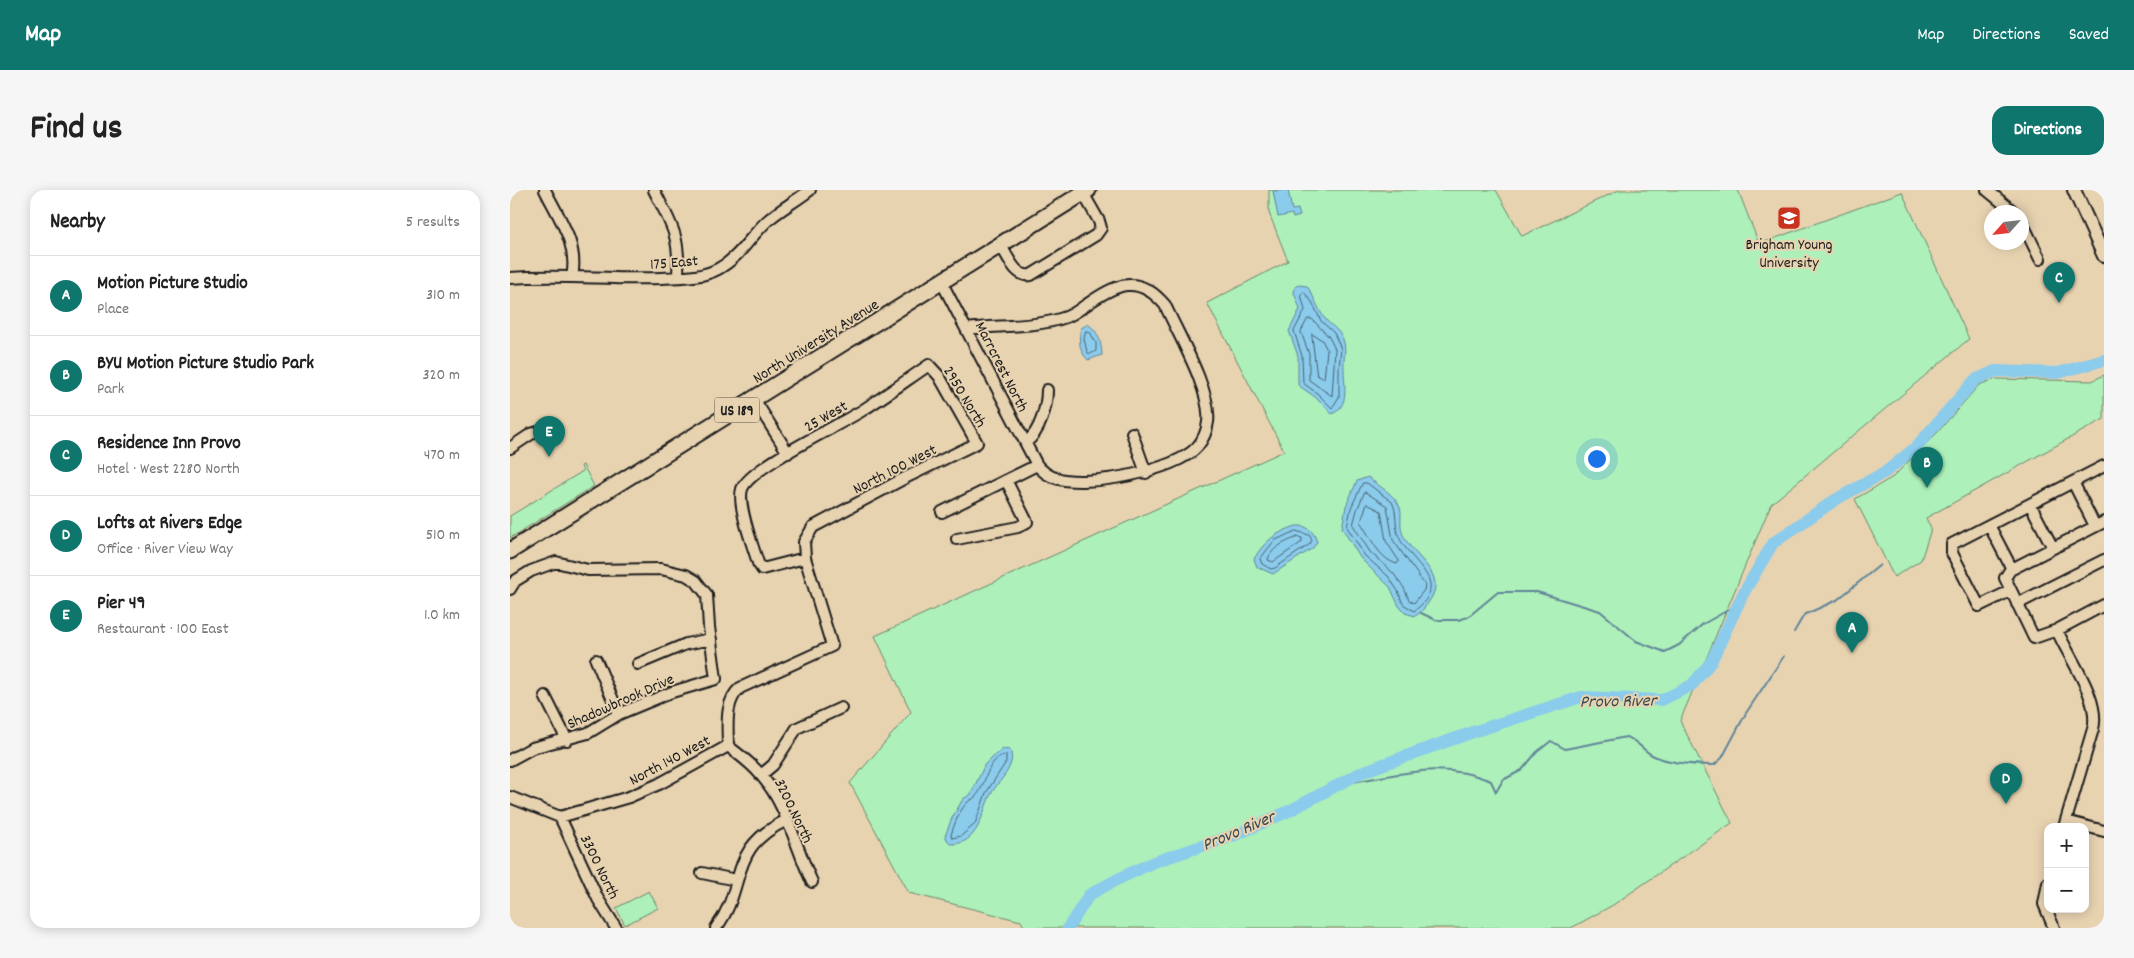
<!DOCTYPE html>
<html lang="en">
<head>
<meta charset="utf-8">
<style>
  :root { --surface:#fff; --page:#f6f6f6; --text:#222; --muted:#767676; --line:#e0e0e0; --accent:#0f766e }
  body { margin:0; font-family:Dekko,sans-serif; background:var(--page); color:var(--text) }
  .controls { position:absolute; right:15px; bottom:15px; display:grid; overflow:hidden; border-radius:10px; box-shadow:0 2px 12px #0003 }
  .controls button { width:45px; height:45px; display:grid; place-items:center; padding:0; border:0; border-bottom:1px solid var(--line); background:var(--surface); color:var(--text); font:25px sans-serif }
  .compass { position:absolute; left:1474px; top:15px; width:45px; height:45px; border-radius:50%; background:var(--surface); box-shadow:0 2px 12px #0003; rotate:243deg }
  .you { position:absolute; left:1086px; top:268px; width:18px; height:18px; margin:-12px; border:4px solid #fff; border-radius:50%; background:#1a73e8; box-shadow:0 0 0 8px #1a73e833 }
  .badge { display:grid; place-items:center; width:32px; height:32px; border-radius:50%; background:var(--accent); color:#fff; font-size:16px; font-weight:700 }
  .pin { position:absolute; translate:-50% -41px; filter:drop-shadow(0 1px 2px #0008) }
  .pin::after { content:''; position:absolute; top:26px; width:18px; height:15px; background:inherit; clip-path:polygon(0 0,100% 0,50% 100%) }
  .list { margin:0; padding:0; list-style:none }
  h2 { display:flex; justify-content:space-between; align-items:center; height:65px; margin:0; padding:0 20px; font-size:21px }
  h2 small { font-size:16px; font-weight:400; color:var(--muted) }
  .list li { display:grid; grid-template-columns:32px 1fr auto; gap:15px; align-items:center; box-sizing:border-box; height:80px; padding:0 20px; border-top:1px solid var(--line) }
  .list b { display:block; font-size:19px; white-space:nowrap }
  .list p { margin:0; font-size:16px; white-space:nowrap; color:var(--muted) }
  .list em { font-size:16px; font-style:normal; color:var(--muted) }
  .map { position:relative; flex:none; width:1594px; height:738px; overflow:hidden; border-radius:15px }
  header { display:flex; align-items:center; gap:30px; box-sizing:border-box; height:70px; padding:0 25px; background:var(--accent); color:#fff }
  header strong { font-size:24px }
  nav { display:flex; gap:28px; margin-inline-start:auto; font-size:18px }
  .intro { display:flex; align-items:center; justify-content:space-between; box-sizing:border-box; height:120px; padding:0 30px }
  h1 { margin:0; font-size:35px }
  .button { padding:12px 22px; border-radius:15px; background:var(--accent); color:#fff; font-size:18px; font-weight:700 }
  main { display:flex; gap:30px; padding:0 30px }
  aside { flex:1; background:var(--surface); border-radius:15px; box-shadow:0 2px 12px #0003 }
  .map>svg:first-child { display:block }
</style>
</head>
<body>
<header>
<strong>Map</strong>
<nav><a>Map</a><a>Directions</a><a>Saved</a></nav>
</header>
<div class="intro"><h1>Find us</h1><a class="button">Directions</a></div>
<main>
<aside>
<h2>Nearby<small>5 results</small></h2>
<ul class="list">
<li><span class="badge">A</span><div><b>Motion Picture Studio</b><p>Place</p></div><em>310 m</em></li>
<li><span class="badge">B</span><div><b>BYU Motion Picture Studio Park</b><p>Park</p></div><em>320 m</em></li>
<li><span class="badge">C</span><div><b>Residence Inn Provo</b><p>Hotel · West 2280 North</p></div><em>470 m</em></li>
<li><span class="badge">D</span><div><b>Lofts at Rivers Edge</b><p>Office · River View Way</p></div><em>510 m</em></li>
<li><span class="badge">E</span><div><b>Pier 49</b><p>Restaurant · 100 East</p></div><em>1.0 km</em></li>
</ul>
</aside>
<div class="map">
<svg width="1594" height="738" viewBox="0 0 1594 738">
  <rect width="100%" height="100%" fill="#e8d3b1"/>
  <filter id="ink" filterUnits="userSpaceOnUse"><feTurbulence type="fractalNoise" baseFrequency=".02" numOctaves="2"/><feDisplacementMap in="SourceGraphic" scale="10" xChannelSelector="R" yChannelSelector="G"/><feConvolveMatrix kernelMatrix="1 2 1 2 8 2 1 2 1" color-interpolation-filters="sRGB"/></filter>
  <g filter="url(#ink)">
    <path fill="#aef0b9" stroke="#65866a" d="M759 0H986L1012 46 1109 0H1228L1249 54 1392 2 1459 149 1261 314 1170 531 1222 633 1103 715 1061 738H515L511 731 399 703 340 593 401 522 365 446 774 261 697 113 778 71 759 23Z
      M1594 185V229L1416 328 1421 339 1411 370 1384 387 1345 309 1383 287 1427 243 1469 195 1485 189 1582 191Z
      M73 275 84 296 0 348V326L73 281 71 276Z
      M139 701 148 718 115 735 106 718Z"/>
    <path fill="#8bcbec" stroke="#5f8599" d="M778 0 782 20 788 19 790 26 783 28 782 24 768 27 763 1Z
      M788 95 797 96C804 106 807 117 813 126 819 135 828 138 833 149 837 160 833 168 834 179 834 195 840 216 822 224L805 207 788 195V166L779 141 790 119 784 103 785 97Z
      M578 134C589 142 591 152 592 165L578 170C569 161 568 150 571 138Z
      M858 287C869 297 889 306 891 322 891 330 890 338 893 345 905 370 940 384 918 413 914 418 911 423 905 426L895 423 889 416 880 397 851 369 832 338 836 316 847 291Z
      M786 336C797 335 804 341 807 352L803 358 763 384 747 377 744 369C754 351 767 342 786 336Z
      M493 559 500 560C507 577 488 591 481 604 471 624 469 655 440 654L435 646 442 628 453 609 461 604 475 574Z"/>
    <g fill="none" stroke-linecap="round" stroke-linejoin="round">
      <path stroke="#48626f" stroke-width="1" d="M794 102 802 112 811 131 824 143 831 159 829 177V207L822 218 808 204 793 193 792 166 784 141 795 120 791 105Z
        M798 129H802L819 147 825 159 822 206 799 190V164L791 142Z
        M576 141 580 142 586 153V161L580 164 577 162 574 149Z
        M802 144 812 150 817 160 814 189 807 185Z
        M853 293H857L882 312C888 323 884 336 889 347 901 374 943 392 904 421L893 414 888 401 878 386 855 366 837 337 841 318Z
        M855 302 877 316 883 350 915 395 914 400 904 413 899 410 894 398 883 383 860 362 843 335 847 320Z
        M857 314 871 321 876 351 889 371 887 374C869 369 861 348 851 333Z
        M786 341 799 345 802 350 800 354 765 378 761 379 752 374 750 369 764 351Z
        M788 347 792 348V352L763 372 758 370C760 358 777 351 788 347Z
        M496 565V572L476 603 465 634 451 646 442 648 441 645C444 635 450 618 459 611 461 609 463 610 465 607 477 596 476 567 496 565Z"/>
      <path stroke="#5f8599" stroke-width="2" d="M911 423 926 430H948L958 427 988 402H1027L1090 421 1126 451 1155 462 1169 455 1193 434 1229 414
        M1284 442 1294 425 1327 410 1370 375
        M827 594C883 588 926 568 981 591L986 602 993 590 1012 580 1027 562 1041 551 1055 559 1116 547C1126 549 1132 560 1142 565 1159 574 1185 575 1204 575L1212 568 1236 523 1274 466"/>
      <path stroke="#8bcbec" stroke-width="12" d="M558 738 579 705 606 690 644 672 728 644 781 620 852 582 966 541 1071 507 1152 510 1182 495 1201 472 1233 404 1263 353 1325 310 1377 281 1406 257 1465 190 1485 181 1548 183 1594 170"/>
      <g stroke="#1c1c1c" stroke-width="14">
        <path id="minor" d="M35 0C49 28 69 55 62 87
          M144 0C162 36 170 45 168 87
          M1477 0 1504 22
          M1512 32 1530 69
          M490 54C498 66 505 88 521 85L586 45 591 38 589 31 573 3
          M0 88C51 84 101 90 152 88 171 87 191 88 208 79 229 68 240 47 257 31 269 20 286 11 300 0
          M431 91 527 275C532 281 538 286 546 288 576 298 666 281 687 257 693 250 697 240 698 232 702 202 668 144 655 115 628 83 606 94 576 115 570 119 563 125 556 127 526 138 488 135 457 139
          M244 209 278 263
          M622 243 636 283
          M516 252C530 243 537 216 537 200
          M0 258 21 244 38 239
          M1563 292 1585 336
          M1520 314 1543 358
          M432 322 527 275
          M1594 332 1500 380 1495 388 1524 448 1547 440 1594 415
          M1479 335 1502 379
          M447 349 508 337 517 332 496 290
          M295 368 252 379 248 373C243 356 227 315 232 299 240 277 330 235 353 220 375 206 397 190 419 175L429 186 467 253 395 288 303 337 294 352 295 368 322 456 230 498C214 512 218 537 218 556 229 565 241 573 250 584 277 614 285 656 302 692
          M0 399 5 391 21 381 46 372 78 380 151 379 176 385 186 391 197 405 199 437 206 489 162 502 109 524 78 543 22 558 0 570
          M1500 401 1469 416 1442 363V354L1594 276
          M1507 414 1594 370
          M1547 440C1558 467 1591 509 1583 539L1554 637
          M86 470 109 524
          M128 474 176 454 201 449
          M35 506 57 550
          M251 585 263 575 287 538 331 518
          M0 607 50 627 119 607 149 594 218 556
          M50 627 88 709 106 738
          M1556 631 1594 641
          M192 683 226 690
          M1538 693 1534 714 1544 738
          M206 738C238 695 216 659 277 630"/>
      </g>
      <g stroke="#1c1c1c" stroke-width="16">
        <path id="major" d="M1564 0 1594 66"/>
      </g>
      <g stroke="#1c1c1c" stroke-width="19">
        <path id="highway" d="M0 361 578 0"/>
      </g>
      <use href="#minor" stroke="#e8d3b1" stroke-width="10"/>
      <use href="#major" stroke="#e8d3b1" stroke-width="12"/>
      <use href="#highway" stroke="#e8d3b1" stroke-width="15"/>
    </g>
  </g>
  <defs>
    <g id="university-square" transform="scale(1.25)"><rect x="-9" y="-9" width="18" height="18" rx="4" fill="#c8321e" stroke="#e8d3b1"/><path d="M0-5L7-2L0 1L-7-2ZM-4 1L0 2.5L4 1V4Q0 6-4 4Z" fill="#fff"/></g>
  </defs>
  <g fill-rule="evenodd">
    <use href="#university-square" x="1279" y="28"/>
  </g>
  <g text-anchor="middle" stroke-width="4" stroke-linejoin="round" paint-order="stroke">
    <rect fill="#e8d3b1" stroke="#595349" stroke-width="1" x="204.5" y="207.5" width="45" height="25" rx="4"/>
    <g font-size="15" font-weight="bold" fill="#1c1c1c">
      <text x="227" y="225">US 189</text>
    </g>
    <g font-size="16" fill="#1c1c1c" stroke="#e8d3b1">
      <text x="1279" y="59">Brigham Young<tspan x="1279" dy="18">University</tspan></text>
    </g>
    <g font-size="16" fill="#1c1c1c" stroke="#e8d3b1">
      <text transform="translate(164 71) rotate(-5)" y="6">175 East</text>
      <text transform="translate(305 150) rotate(-32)" y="6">North University Avenue</text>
      <text transform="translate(493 176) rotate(63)" y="6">Marrcrest North</text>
      <text transform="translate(456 206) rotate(59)" y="6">2950 North</text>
      <text transform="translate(315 225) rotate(-30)" y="6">25 West</text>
      <text transform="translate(384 278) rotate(-27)" y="6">North 100 West</text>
      <text transform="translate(110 510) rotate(-24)" y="6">Shadowbrook Drive</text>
      <text transform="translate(159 569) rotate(-28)" y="6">North 140 West</text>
      <text transform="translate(285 620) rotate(64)" y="6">3200 North</text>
      <text transform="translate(91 676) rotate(64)" y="6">3300 North</text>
    </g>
    <g font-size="18" font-style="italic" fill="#384850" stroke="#e8d3b1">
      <text transform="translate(1108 510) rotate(-1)" y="6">Provo River</text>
      <text transform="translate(728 640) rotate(-23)" y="6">Provo River</text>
    </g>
  </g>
</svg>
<div class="controls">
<button>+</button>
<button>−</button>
</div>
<svg class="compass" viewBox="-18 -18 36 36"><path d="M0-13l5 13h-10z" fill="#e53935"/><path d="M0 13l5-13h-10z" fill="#767676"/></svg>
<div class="you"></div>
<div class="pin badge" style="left:1342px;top:463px">A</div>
<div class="pin badge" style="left:1417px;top:298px">B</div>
<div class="pin badge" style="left:1549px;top:113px">C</div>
<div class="pin badge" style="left:1496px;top:614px">D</div>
<div class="pin badge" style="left:39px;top:267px">E</div>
</div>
</main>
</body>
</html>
